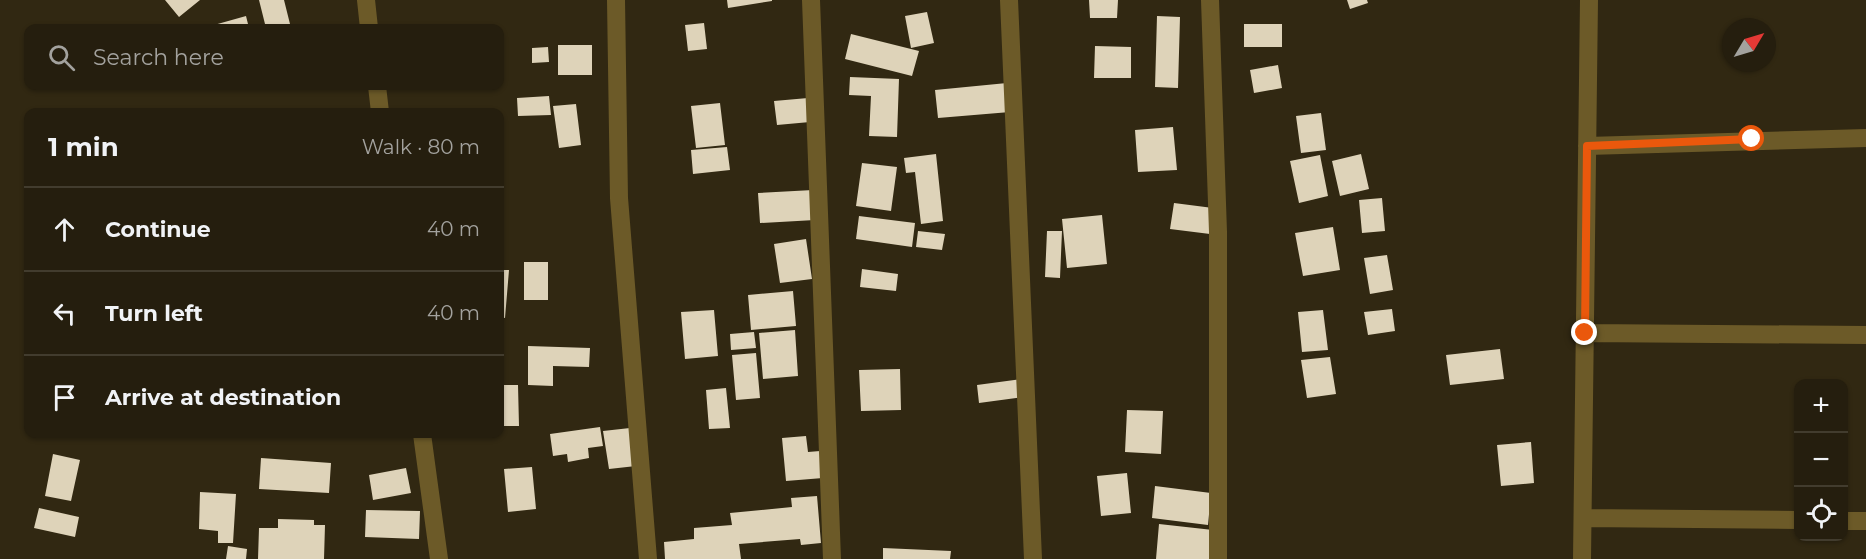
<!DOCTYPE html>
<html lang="en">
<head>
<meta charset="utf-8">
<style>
  :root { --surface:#251e0e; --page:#312b1c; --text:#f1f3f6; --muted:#a3a29e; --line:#423c2e }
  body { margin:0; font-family:Montserrat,sans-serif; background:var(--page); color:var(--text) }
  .controls { position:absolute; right:18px; bottom:18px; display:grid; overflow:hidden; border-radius:12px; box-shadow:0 2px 4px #0004 }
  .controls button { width:54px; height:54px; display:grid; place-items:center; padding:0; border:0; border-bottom:2px solid var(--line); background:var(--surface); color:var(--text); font:30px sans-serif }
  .compass { position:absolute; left:1722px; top:18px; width:54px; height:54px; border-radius:50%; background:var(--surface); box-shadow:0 2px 4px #0004; rotate:52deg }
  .stop { position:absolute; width:18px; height:18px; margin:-14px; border:4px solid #ea580c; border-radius:50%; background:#fff }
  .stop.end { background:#ea580c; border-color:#fff; box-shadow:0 2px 6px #0008 }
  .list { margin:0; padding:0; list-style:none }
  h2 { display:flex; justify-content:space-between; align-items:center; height:78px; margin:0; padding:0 24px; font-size:26px }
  h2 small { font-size:20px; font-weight:400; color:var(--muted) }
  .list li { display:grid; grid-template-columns:39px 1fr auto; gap:18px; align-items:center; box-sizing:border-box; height:84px; padding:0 24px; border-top:2px solid var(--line) }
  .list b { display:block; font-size:22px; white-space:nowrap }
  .list em { font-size:20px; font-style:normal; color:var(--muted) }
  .icon { flex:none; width:33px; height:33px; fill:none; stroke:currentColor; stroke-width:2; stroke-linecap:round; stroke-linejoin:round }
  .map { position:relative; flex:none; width:1866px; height:559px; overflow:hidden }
  .search { position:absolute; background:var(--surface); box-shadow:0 2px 4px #0004; left:24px; top:24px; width:480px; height:66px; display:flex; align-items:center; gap:15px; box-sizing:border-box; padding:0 21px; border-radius:12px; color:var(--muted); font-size:22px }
  .panel { position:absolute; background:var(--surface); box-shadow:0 2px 4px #0004; left:24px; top:108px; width:480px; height:330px; border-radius:12px }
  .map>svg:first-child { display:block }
</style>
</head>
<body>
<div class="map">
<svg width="1866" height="559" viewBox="0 0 1866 559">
  <rect width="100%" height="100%" fill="#312812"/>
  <path fill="#ded3b9" d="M165 0H200L179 17Z
    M259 0H284L291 28H266Z
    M727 0H772V1L728 8Z
    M1089 0H1118L1117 18H1090Z
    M1347 0H1367L1368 3 1350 9Z
    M927 12 934 43 911 48 905 16Z
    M246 16 249 28H215L214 25Z
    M1157 16 1180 17 1178 88 1155 87Z
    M704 23 707 49 688 51 685 25Z
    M1244 24H1282V47H1244Z
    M851 34 919 51 912 76 845 59Z
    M558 45H592V75H558Z
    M1095 46 1131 47V78H1094Z
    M548 47 549 62 532 63V48Z
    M1278 65 1282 88 1254 93 1250 70Z
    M850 77 899 79 897 137 869 136 871 96 849 95Z
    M1007 83 1010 112 938 118 935 90Z
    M549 96 551 115 518 116 517 98Z
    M808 98 810 122 777 125 774 101Z
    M720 103 725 145 696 148 691 106Z
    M576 104 581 145 559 148 553 106Z
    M1321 113 1326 150 1301 153 1296 116Z
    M1173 127 1177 170 1138 172 1135 130Z
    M727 147 730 170 693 174 691 150Z
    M936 154 943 221 921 224 915 172 906 173 904 158Z
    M1361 154 1369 189 1340 196 1332 161Z
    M1320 155 1328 196 1299 203 1290 161Z
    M862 163 897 167 891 211 856 206Z
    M813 190 815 220 760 223 758 193Z
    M1382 198 1385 231 1362 233 1359 200Z
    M1174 203 1213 208 1210 234 1170 229Z
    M1102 215 1107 264 1067 268 1062 219Z
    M859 216 915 223 912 247 856 239Z
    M1333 227 1340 270 1303 276 1295 233Z
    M918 231 945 234 942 250 916 247Z
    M1047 231H1062L1060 278 1045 277Z
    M806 239 812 279 780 283 774 244Z
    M1387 255 1393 290 1370 294 1364 258Z
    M524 262H548V300H524Z
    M862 269 898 274 896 291 860 287Z
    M500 270H509L505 318 500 317Z
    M793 291 796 326 751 330 748 295Z
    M1392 309 1395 331 1368 335 1364 312Z
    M714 310 718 356 685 359 681 312Z
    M1323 310 1328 350 1302 352 1298 312Z
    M795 330 798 376 763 379 759 333Z
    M754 332 756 348 731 350 730 334Z
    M528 346 590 348 589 367 553 366V386L528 385Z
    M1500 349 1504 379 1450 385 1446 355Z
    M756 353 760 398 736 400 732 355Z
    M1330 357 1336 394 1307 398 1301 360Z
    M900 369 901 410 861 411 859 370Z
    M1021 379 1024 397 979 403 977 385Z
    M500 385H518L519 426H500Z
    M726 388 730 428 709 429 706 390Z
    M1127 410 1163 411 1161 454 1125 452Z
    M600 427 603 446 588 448 589 458 568 462 567 454 553 456 550 434Z
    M630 428 636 466 609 469 603 431Z
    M806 436 808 452 820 451 823 478 786 481 782 438Z
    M1531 442 1534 483 1501 486 1497 445Z
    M53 454 80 460 71 501 45 496Z
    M261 458 331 463 329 493 259 489Z
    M532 467 536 509 508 512 504 469Z
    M406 468 411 493 373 500 369 475Z
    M1127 473 1131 513 1101 516 1097 476Z
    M1155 486 1211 493 1208 525 1152 518Z
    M200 492 236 494 233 543H218V531L199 529Z
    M817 496 821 543 801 545 800 539 739 544 741 559H665L664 542 694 539V528L732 525 730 513 792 507 791 498Z
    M39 508 79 517 75 537 34 528Z
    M366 510 420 511 419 539 365 537Z
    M278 519 314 520V525H325L324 559H258L259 528H278Z
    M1159 524 1213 530 1210 559H1156Z
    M228 546 247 549 246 559H226Z
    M883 548 951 551 950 559H883Z"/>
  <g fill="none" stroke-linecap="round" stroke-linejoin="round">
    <path stroke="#6c5a28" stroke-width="18" d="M366 0 369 28
      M616 0 619 198 648 559
      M811 0 832 559
      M1009 0 1033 559
      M1210 0 1218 232V559
      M377 86 380 112
      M1587 146 1866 138
      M1585 333 1866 335
      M422 434 439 559
      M1583 518 1798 520
      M1844 521H1866
      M1582 559 1589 0"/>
  </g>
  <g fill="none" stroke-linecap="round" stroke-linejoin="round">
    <path stroke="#ea580c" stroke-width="8" d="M1585 333 1587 146 1752 139"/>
  </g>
</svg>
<div class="controls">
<button>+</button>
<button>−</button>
<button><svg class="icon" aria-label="locate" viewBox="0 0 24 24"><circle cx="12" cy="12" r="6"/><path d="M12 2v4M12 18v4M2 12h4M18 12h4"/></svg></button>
</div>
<svg class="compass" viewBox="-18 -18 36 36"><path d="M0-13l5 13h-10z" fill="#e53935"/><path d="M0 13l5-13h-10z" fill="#a3a29e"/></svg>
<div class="stop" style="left:1752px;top:139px"></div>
<div class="stop end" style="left:1585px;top:333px"></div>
<div class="search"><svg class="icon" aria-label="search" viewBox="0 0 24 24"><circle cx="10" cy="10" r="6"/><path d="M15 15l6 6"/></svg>Search here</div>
<section class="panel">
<h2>1 min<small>Walk · 80 m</small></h2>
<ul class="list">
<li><svg class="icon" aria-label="ahead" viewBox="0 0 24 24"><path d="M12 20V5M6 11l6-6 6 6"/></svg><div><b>Continue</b></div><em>40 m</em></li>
<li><svg class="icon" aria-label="left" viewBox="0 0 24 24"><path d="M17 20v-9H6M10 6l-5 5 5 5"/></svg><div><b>Turn left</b></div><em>40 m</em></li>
<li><svg class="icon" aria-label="arrive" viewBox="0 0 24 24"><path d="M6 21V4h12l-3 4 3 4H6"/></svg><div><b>Arrive at destination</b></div></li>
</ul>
</section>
</div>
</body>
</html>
